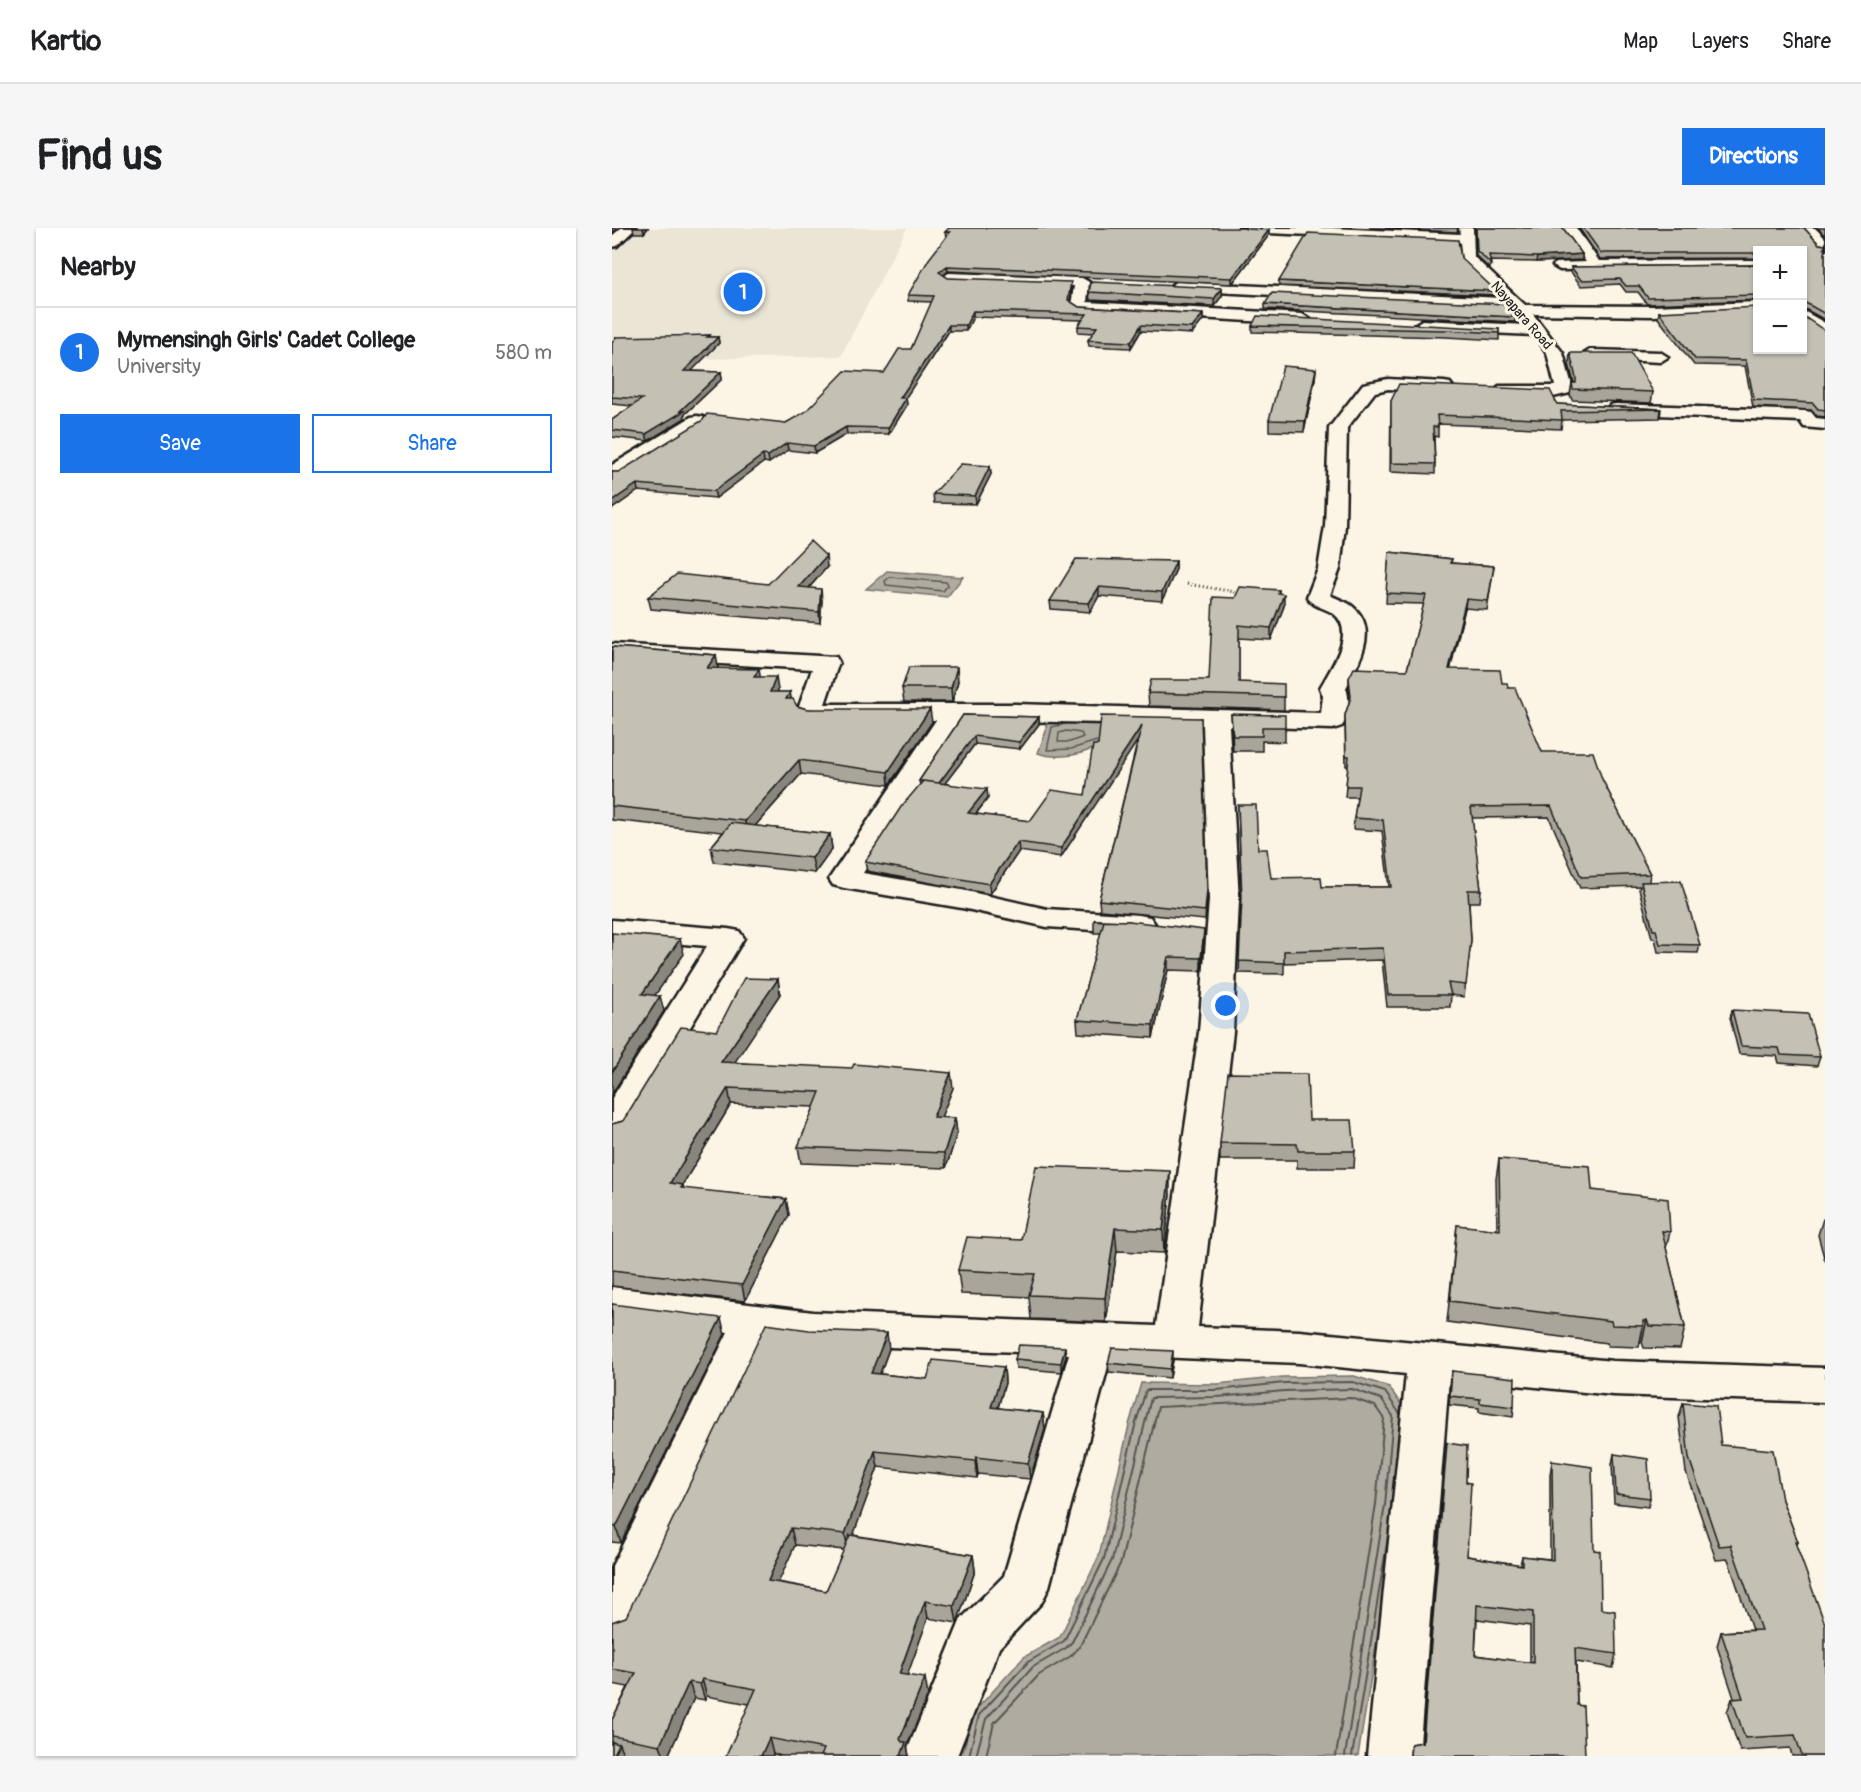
<!DOCTYPE html>
<html lang="en">
<head>
<meta charset="utf-8">
<style>
  :root { --surface:#fff; --page:#f6f6f6; --text:#202124; --muted:#757577; --line:#e0e0e0; --accent:#1a73e8 }
  body { margin:0; font-family:Pangolin,sans-serif; background:var(--page); color:var(--text) }
  .controls { position:absolute; right:18px; top:18px; display:grid; overflow:hidden; border-radius:0px; box-shadow:0 2px 4px #0004 }
  .controls button { width:54px; height:54px; display:grid; place-items:center; padding:0; border:0; border-bottom:2px solid var(--line); background:var(--surface); color:var(--text); font:30px sans-serif }
  .you { position:absolute; left:614px; top:778px; width:21px; height:21px; margin:-15px; border:4px solid #fff; border-radius:50%; background:#1a73e8; box-shadow:0 0 0 9px #1a73e833 }
  .badge { display:grid; place-items:center; width:39px; height:39px; border-radius:50%; background:var(--accent); color:#fff; font-size:20px; font-weight:700 }
  .pin { position:absolute; translate:-50% -50%; border:3px solid #fff; box-shadow:0 2px 6px #0006 }
  .list { margin:0; padding:0; list-style:none }
  h2 { display:flex; justify-content:space-between; align-items:center; height:78px; margin:0; padding:0 24px; font-size:26px }
  h2 small { font-size:20px; font-weight:400; color:var(--muted) }
  .list li { display:grid; grid-template-columns:39px 1fr auto; gap:18px; align-items:center; box-sizing:border-box; height:90px; padding:0 24px; border-top:2px solid var(--line) }
  .list b { display:block; font-size:22px; white-space:nowrap }
  .list p { margin:0; font-size:20px; white-space:nowrap; color:var(--muted) }
  .list em { font-size:20px; font-style:normal; color:var(--muted) }
  .actions { display:flex; gap:12px; padding:18px 24px }
  .actions a { flex:1; padding:14px 0; border:2px solid var(--accent); border-radius:0px; text-align:center; font-size:21px; color:var(--accent) }
  .actions .main { background:var(--accent); color:#fff }
  .map { position:relative; flex:none; width:1213px; height:1528px; overflow:hidden; border-radius:0px }
  header { display:flex; align-items:center; gap:36px; box-sizing:border-box; height:84px; padding:0 30px; background:var(--surface); border-bottom:2px solid var(--line) }
  header strong { font-size:28px }
  nav { display:flex; gap:33px; margin-inline-start:auto; font-size:21px }
  .intro { display:flex; align-items:center; justify-content:space-between; box-sizing:border-box; height:144px; padding:0 36px }
  h1 { margin:0; font-size:42px }
  .button { padding:15px 27px; border-radius:0px; background:var(--accent); color:#fff; font-size:21px; font-weight:700 }
  main { display:flex; gap:36px; padding:0 36px }
  aside { flex:1; background:var(--surface); border-radius:0px; box-shadow:0 2px 4px #0004 }
  .map>svg:first-child { display:block }
</style>
</head>
<body>
<header>
<strong>Kartio</strong>
<nav><a>Map</a><a>Layers</a><a>Share</a></nav>
</header>
<div class="intro"><h1>Find us</h1><a class="button">Directions</a></div>
<main>
<aside>
<h2>Nearby<small></small></h2>
<ul class="list">
<li><span class="badge">1</span><div><b>Mymensingh Girls' Cadet College</b><p>University</p></div><em>580 m</em></li>
</ul>
<div class="actions"><a class="main">Save</a><a>Share</a></div>
</aside>
<div class="map">
<svg width="1213" height="1528" viewBox="0 0 1213 1528">
  <rect width="100%" height="100%" fill="#fcf5e5"/>
  <filter id="ink" filterUnits="userSpaceOnUse"><feTurbulence type="fractalNoise" baseFrequency=".0167" numOctaves="2"/><feDisplacementMap in="SourceGraphic" scale="12" xChannelSelector="R" yChannelSelector="G"/><feConvolveMatrix kernelMatrix="1 2 1 2 8 2 1 2 1" color-interpolation-filters="sRGB"/></filter>
  <g filter="url(#ink)">
    <path fill="#ebe5d6" d="M0 0H295L229 128 0 133Z"/>
    <path fill="#b0aba1" stroke="#75726c" stroke-width="1.5" d="M275 343 351 349 335 369 254 361Z
      M478 492 494 496 499 503C494 509 489 517 482 520 466 528 443 531 426 525L434 503V493Z
      M742 1148 777 1159 795 1185 787 1278 746 1528H350L361 1485 412 1429 448 1409 487 1328 517 1197 529 1155 605 1156 671 1149Z"/>
    <g fill="none" stroke-linecap="round" stroke-linejoin="round">
      <path stroke="#575551" stroke-width="1.5" d="M278 349 334 354 336 357 331 363 274 357 273 353Z
        M453 496 440 499 435 522 459 521 485 513
        M454 503 469 505 471 509 458 514H446L447 505Z"/>
      <path stroke="#575551" stroke-width="2" d="M357 1528 367 1487 416 1434 452 1413 492 1331 523 1198 534 1162H605L672 1155 741 1154 773 1164 788 1186
        M364 1528 374 1491 421 1439 454 1420 460 1414 500 1332 539 1170 605 1169 672 1163 740 1161 769 1171 781 1188 773 1277 733 1528
        M374 1528 382 1495 427 1447 459 1428 468 1418 509 1334 546 1179 739 1170 763 1178 772 1191 764 1276 724 1528
        M740 1528 776 1309"/>
      <g stroke="#1c1c1c" stroke-width="5">
        <path id="minor" d="M9 0H24L5 18 0 19V8Z
          M627 0H720L848 6 847 0H861L862 29 913 77 1040 78 1146 74V83L1040 88 921 86 951 125 961 161 958 165 941 169 893 167 887 166 884 162 887 158H943L935 125 923 107 810 102 802 97 810 92 914 97 899 79 565 62 558 58 565 54 890 70 850 33 848 14 634 4Z
          M950 0H964L987 33 1146 32V40L948 42 941 38 943 35 974 34Z
          M1188 0H1203L1213 10V21L1208 20Z
          M337 45 470 50 477 54 475 74 690 86 698 91 690 96 467 83 459 78 462 58 332 52 330 49Z
          M1190 82 1213 95V107L1190 93Z
          M978 122 1048 124 1056 129 1048 134 972 130 970 127Z
          M776 151 832 154 838 155 841 159 838 163 832 164 776 161 763 164 735 200 733 298 728 341 718 367C725 371 734 373 740 378 768 401 747 434 734 460 738 471 737 488 730 498L721 501 617 498 627 672 621 804 586 1099 687 1103 1001 1133 1213 1140V1174L1001 1167 837 1150 807 1528H755L794 1146 687 1135 499 1127 437 1359 430 1374 387 1420 345 1528H293L349 1391 392 1348 457 1126 201 1116 156 1110 17 1404 0 1411V1338L116 1104 0 1089V1059L201 1084 544 1098 587 804 597 672 591 497 350 492 251 645 350 662 435 681 527 687 538 689 543 696 538 703 527 705 435 699 350 680 232 660 221 657 217 651 324 492H198L189 489 185 484 200 441 0 430V416L224 429 227 434 213 476H403L709 485 711 468 708 460C718 442 745 404 722 386 713 379 702 380 695 369L706 341 713 298 717 200 751 156Z
          M1004 176 1193 183 1199 184 1204 190 1213 191V201L1192 199 1188 193 998 185 995 181 998 177Z
          M85 188 91 189 94 193 91 197 7 249 0 251V237L79 189Z
          M0 692 116 701 127 703 132 710 13 907 0 911V870L95 718 0 710Z"/>
      </g>
      <path stroke="#1c1c1c" stroke-width="3" stroke-dasharray="1 3" stroke-linecap="butt" d="M575 356 629 365"/>
      <use href="#minor" fill="#fcf5e5" fill-rule="evenodd"/>
    </g>
    <path fill="#a9a59a" stroke="#1c1c1c" stroke-width="1.5" fill-rule="evenodd" d="M21 0H36L32 5H22Z
      M757 0H846L845 4Z
      M863 0H951L970 26V32L924 34 878 33V41L864 28Z
      M967 0H1192L1207 16 1213 17V92L1191 80V22H1146V30L988 31Z
      M1206 0H1213V8Z
      M333 4 657 7 620 56 336 43 332 47 336 50 459 60 458 73 467 79 591 86V92L580 106 529 103 519 120 477 118 476 112 481 105 466 104V98L470 92 361 89 354 103H337L293 170H294L295 177 277 206H235L203 225 176 222 157 235 152 234 104 270 26 263 0 281V244H7L174 195 272 145 299 121 320 74 296 73V67L334 9Z
      M1146 37V72L1035 76 1026 64H1014L1008 56 969 58 959 44V39Z
      M667 53 884 63V67L667 58Z
      M610 60V68L602 78 478 72 477 64Z
      M653 76 903 89V94L653 81Z
      M1047 84 1213 103V189L1205 188 1199 182 1141 179 1133 138 1082 137 1046 90Z
      M640 98 887 101V112L833 109 640 104Z
      M98 107V109H106L107 115 79 143 109 144 110 151 72 187 73 190 36 213 0 209V192L21 178 0 176V115Z
      M958 125 1041 164 1039 175 960 172 958 166 960 155H962L957 136Z
      M704 141 703 151 692 204 657 203V192Z
      M779 173 945 176 1049 181 1048 190 950 192 949 201 826 196V209L822 208 823 236V246L778 244Z
      M378 238 379 246 364 276 322 275 321 266Z
      M777 324 840 331 839 335 882 338 875 382 853 380 838 441 890 455 896 460 930 524 990 551 1038 646 1037 653 1088 717 1086 725 1046 724 1043 710H1040L1027 661 1028 658 968 660 937 589 860 590 869 662 868 674H857L859 712 852 769 839 767 838 779H775L770 732 672 735V746L627 745 630 676 626 577 659 650 710 659H777L770 603 741 601 745 569H733L736 538H734L733 497V487L738 473 737 460V450L795 442 812 376 774 375Z
      M564 333V341L550 373 487 368 478 384 439 381 438 373Z
      M215 339 197 360 210 372 208 395 39 381 36 369 156 356Z
      M667 362V365L672 378 659 412 627 410V454L672 469V482L537 478 536 465 597 452 623 370Z
      M0 419 104 427 105 440 148 449 166 462 165 464H178L179 471 185 478 195 481 320 494 277 557 189 546 143 598 218 606 220 621 203 645 102 634 99 619 111 604 0 592Z
      M346 453 340 474H292L290 460Z
      M619 486 673 499V514L650 513V523H621Z
      M351 487 427 489V496L408 521 363 516 333 555 376 570 364 586 418 593 473 567 486 517 589 490 595 662 593 692 488 682 487 672 526 511 449 629 407 623 378 666 255 643 253 634 308 557 307 553Z
      M482 692 517 693 592 715 589 743 556 742 541 810 466 805 465 792 489 705H482Z
      M166 751 168 766 122 834 341 860 329 889 343 890 345 905 334 940 189 935 186 919 202 879 119 876 70 957H71L72 961 174 971 177 987 133 1073 0 1058V896L11 893 105 803Z
      M1120 782 1208 829 1205 838 1167 835 1165 828 1127 826 1118 790Z
      M697 892 743 923 742 940H685V932H608V915Z
      M887 931 980 962 1058 1004 1054 1020 1073 1099 1068 1121 1032 1120 1030 1114H1028L1027 1119 996 1118 995 1115 835 1094 845 997 885 1002 884 951Z
      M558 966 552 1025 505 1023 494 1094 419 1091 417 1069 349 1066 346 1042 409 1012Z
      M1211 991 1213 992V1033L1206 1007Z
      M0 1076 113 1106 9 1315 0 1314Z
      M277 1121 268 1146 315 1151 392 1139 393 1155 386 1180 431 1185 433 1201 418 1251 366 1246 365 1250 266 1239 241 1307 361 1327 363 1343 345 1395 316 1390 295 1447 316 1467 295 1518 297 1528H170L161 1526 137 1476 95 1468 93 1472 82 1470 56 1528H24L11 1526 12 1528H0V1492L16 1459 0 1456V1394L14 1389ZM183 1317 232 1322 214 1363 166 1354Z
      M454 1128 449 1144 404 1140 403 1131Z
      M561 1132 558 1150 497 1144 496 1135Z
      M840 1143 902 1179 901 1189 867 1184V1180L837 1177Z
      M1071 1175 1109 1217 1170 1272 1186 1314 1184 1319 1213 1528H1180L1178 1520 1128 1523 1115 1484 1120 1471 1122 1470 1105 1418 1109 1404 1140 1402 1116 1331 1104 1332 1074 1244 1067 1189Z
      M835 1215 854 1254 855 1328 908 1337 910 1328 938 1331V1247L940 1233 982 1322 989 1381 1004 1426 1001 1440 964 1434 965 1477 973 1528H798L799 1516 810 1514ZM865 1391 918 1398V1435L863 1427Z
      M1002 1226 1038 1270 1036 1279 1002 1275 1000 1236Z"/>
    <path fill="#89867d" stroke="#1c1c1c" stroke-width="1.5" d="M0 0H6L0 5Z
      M31 0H36L32 5Z
      M657 2V7L620 56V50Z
      M970 26V32L924 34 925 29Z
      M335 38 336 43 328 50 327 44Z
      M610 60V68L602 78V71Z
      M361 83V89L354 103V97Z
      M591 86V92L580 106V100Z
      M337 97V103L289 177 288 170Z
      M529 97V103L519 120V114Z
      M106 109 107 115 73 150 72 143Z
      M704 141 703 151 692 204 693 193Z
      M109 144 110 151 72 187 73 190 36 213 34 206 68 183Z
      M294 170 295 177 277 206 276 200Z
      M234 199 235 206 203 225 202 218Z
      M175 215 176 222 157 235 156 228Z
      M151 227 152 234 104 270 102 263Z
      M378 238 379 246 364 276 363 268Z
      M25 256 26 263 0 281V273Z
      M214 328 215 339 188 370 187 359Z
      M564 333V341L550 373V364Z
      M487 359V368L478 384 477 375Z
      M209 361 210 372 208 395 207 384Z
      M672 366V378L659 412V400Z
      M854 371 853 380 836 451 837 441Z
      M104 427 106 439 98 453 95 440Z
      M345 439 346 453 340 474 339 460Z
      M147 441 149 453 142 449Z
      M164 449 166 462 160 476 158 464Z
      M178 464 180 477 174 471Z
      M318 481 320 494 277 557 276 544Z
      M427 489V496L408 521 407 514Z
      M530 497V506L449 629V620Z
      M362 508 363 516 327 563V555Z
      M187 532 189 546 135 607 133 593Z
      M375 561 376 570 357 594 356 585Z
      M218 606 220 621 203 645 200 630Z
      M406 614 407 623 378 666 377 656Z
      M592 702V715L589 743V730Z
      M68 711 72 726 34 780 30 766Z
      M556 729V742L541 810V797Z
      M166 751 168 766 113 849 109 834Z
      M48 768 52 783 0 866V844Z
      M339 845 341 860 323 904 321 889Z
      M116 860 119 876 62 971 58 955Z
      M343 890 345 905 334 940 332 925Z
      M558 943V966L552 1025 551 1002Z
      M174 971 177 987 133 1073 130 1057Z
      M503 1000 505 1023 494 1094 493 1070Z
      M109 1090 113 1106 9 1315 4 1299Z
      M1035 1092 1030 1114H1028L1031 1098V1093Z
      M275 1105 277 1121 262 1161 259 1145Z
      M453 1119 454 1128 449 1144V1135Z
      M561 1123V1132L558 1150V1141Z
      M392 1139 393 1155 381 1196 379 1179Z
      M431 1185 433 1201 418 1251 416 1235Z
      M263 1223 266 1239 236 1322 233 1306Z
      M364 1229 366 1246 365 1250 363 1233Z
      M179 1300 183 1317 160 1369 156 1353Z
      M361 1327 363 1343 345 1395 342 1378Z
      M313 1373 316 1390 290 1462 287 1446Z
      M313 1450 316 1467 295 1518 297 1528H289L288 1511Z
      M90 1451 95 1468 93 1472 88 1456Z
      M77 1454 82 1470 56 1528H52L48 1517Z
      M157 1510 161 1526V1528H149Z
      M7 1516 12 1528H1Z"/>
    <path fill="#c4c0b3" stroke="#1c1c1c" stroke-width="1.5" fill-rule="evenodd" d="M337 0H632L634 1 657 2 620 50 335 38 327 44 336 50 459 54 456 72 467 79 591 86 580 100 529 97 519 114 476 112 485 99 466 98 475 86 361 83 354 97H337L288 170H294L276 200 234 199 202 218 175 215 156 228 151 227 102 263 25 256 0 273V244H7L91 192 95 186 174 195 193 184 233 143 272 145 287 121H299L322 68 296 67 317 31 338 4H333Z
      M864 0H951L970 26 925 29 877 27 879 36 865 23Z
      M971 0H1192L1207 16 1213 17V20H1211L1213 21V86L1192 74 1191 75V22H1146V25H989Z
      M696 5 846 12 849 30 884 63 667 53Z
      M1146 37V67L1036 70 1027 58H1014L1008 51 969 52 959 39Z
      M479 54 610 60 602 71 477 64Z
      M660 65 893 76 903 89 653 76Z
      M1146 79V122H1191V88L1213 103V182L1206 181 1201 175 1142 172 1134 132 1083 131 1047 84Z
      M645 88 887 101V105L833 102 640 98Z
      M98 107 95 109H106L72 143 109 144 68 183H72L34 206 0 202V192L30 171 0 169V115L4 109Z
      M958 125H1019L1041 164 961 161 960 155H964V150Z
      M671 138 704 141 693 193 657 192Z
      M787 156 938 162 945 176 1049 181 949 183 950 192 825 187 826 199H821L823 236 779 235V173Z
      M349 236 378 238 363 268 321 266Z
      M198 313 214 328 187 359 209 361 207 384 36 369 65 346 156 356Z
      M777 324 840 331 838 335 882 338 876 373 854 371 837 441 888 442 890 455H895L896 460H903L930 524H981L990 551 1038 646 969 649 939 578 859 579 869 662H856L859 712 854 757 836 755 839 767H776L771 720 672 723V735L627 733 630 669 626 577H644L646 621H655L659 650 709 649 710 659H779L771 592 742 590 747 558H734L737 528H734L733 487 739 469 737 450 742 440 795 442 814 367 774 365Z
      M464 331 564 333 550 364 487 359 477 375 438 373Z
      M628 359 667 362 666 365 672 366 659 400 627 397V454L672 456V469L536 465 539 452H597L601 369 623 370Z
      M0 419 104 427 95 440 147 441 142 449H164L158 464H178L174 471H181L185 478 195 481H318L276 544 187 532 133 593 0 578Z
      M297 439H345L339 460H290Z
      M619 486 673 487V499H650V508H621Z
      M351 487 427 489 407 514 362 508 327 555 311 553H307Z
      M489 488 589 490 595 662 593 683 487 672 530 497 449 620 406 614 377 656 253 634 289 579 311 553 375 561 356 585 418 593 440 562 473 567 481 517H486Z
      M119 595 218 606 200 630 99 619Z
      M1069 653 1088 717 1048 716 1044 702H1041L1029 654Z
      M482 692 517 693 592 702 589 730 556 729 541 797 465 792 492 693Z
      M0 705 68 711 30 766 48 768 0 844Z
      M132 750 166 751 109 834 240 840 242 836 339 845 321 889 343 890 332 925 186 919 208 864 116 860 58 955 71 957 69 960 174 971 130 1057 0 1042V896L11 893 69 799 105 803Z
      M1120 782 1196 786 1208 829 1169 827 1167 820 1129 818Z
      M616 845 695 846 697 892H740L743 923H686L685 916 608 915Z
      M887 931 978 938 980 962 1056 971 1058 1004 1050 1003 1073 1099 1037 1098 1035 1092 1031 1093V1098L1000 1097 999 1093 838 1073 845 997 888 1002Z
      M424 938 558 943 551 1002 503 1000 493 1070 417 1067 423 1046 346 1042 355 1009 409 1012Z
      M0 1076 109 1090 4 1299 0 1298Z
      M154 1096 197 1102 275 1105 259 1145 315 1151 321 1132 392 1139 379 1179 431 1185 416 1235 364 1229 363 1233 263 1223 233 1306 179 1300 156 1353 214 1363 238 1307 361 1327 342 1378 313 1373 287 1446 313 1450 288 1511 290 1514H294L289 1528H209L212 1521 157 1510 149 1528H114L144 1461 90 1451 88 1456 77 1454 48 1517 0 1508V1492L24 1445 0 1441V1394L14 1389Z
      M407 1117 453 1119 449 1135 403 1131Z
      M500 1120 561 1123 558 1141 496 1135Z
      M840 1143 903 1150 902 1179 868 1175V1171L838 1168Z
      M1071 1175 1104 1178 1109 1217 1161 1222 1170 1272 1186 1314H1183L1213 1396V1528H1190L1183 1507 1133 1510 1120 1471 1131 1470 1109 1404 1149 1402 1119 1317 1107 1318 1077 1230Z
      M835 1215 855 1218 854 1254 859 1255 855 1328 910 1337V1328L941 1332 940 1233 980 1239 982 1322 988 1323 989 1381 1003 1383 1004 1426 963 1420 965 1477 971 1478 973 1528H798L799 1516 811 1514ZM865 1377 921 1384V1435L863 1427Z
      M1002 1226 1036 1231 1038 1270 1004 1266Z
      M0 1514 7 1516 1 1528H0Z"/>
  </g>
  <g text-anchor="middle" stroke-width="6" stroke-linejoin="round" paint-order="stroke">
    <g font-size="14" fill="#1c1c1c" stroke="#fcf5e5">
      <text transform="translate(910 87) rotate(49)" y="5">Nayapara Road</text>
    </g>
  </g>
</svg>
<div class="controls">
<button>+</button>
<button>−</button>
</div>
<div class="you"></div>
<div class="pin badge" style="left:131px;top:64px">1</div>
</div>
</main>
</body>
</html>
